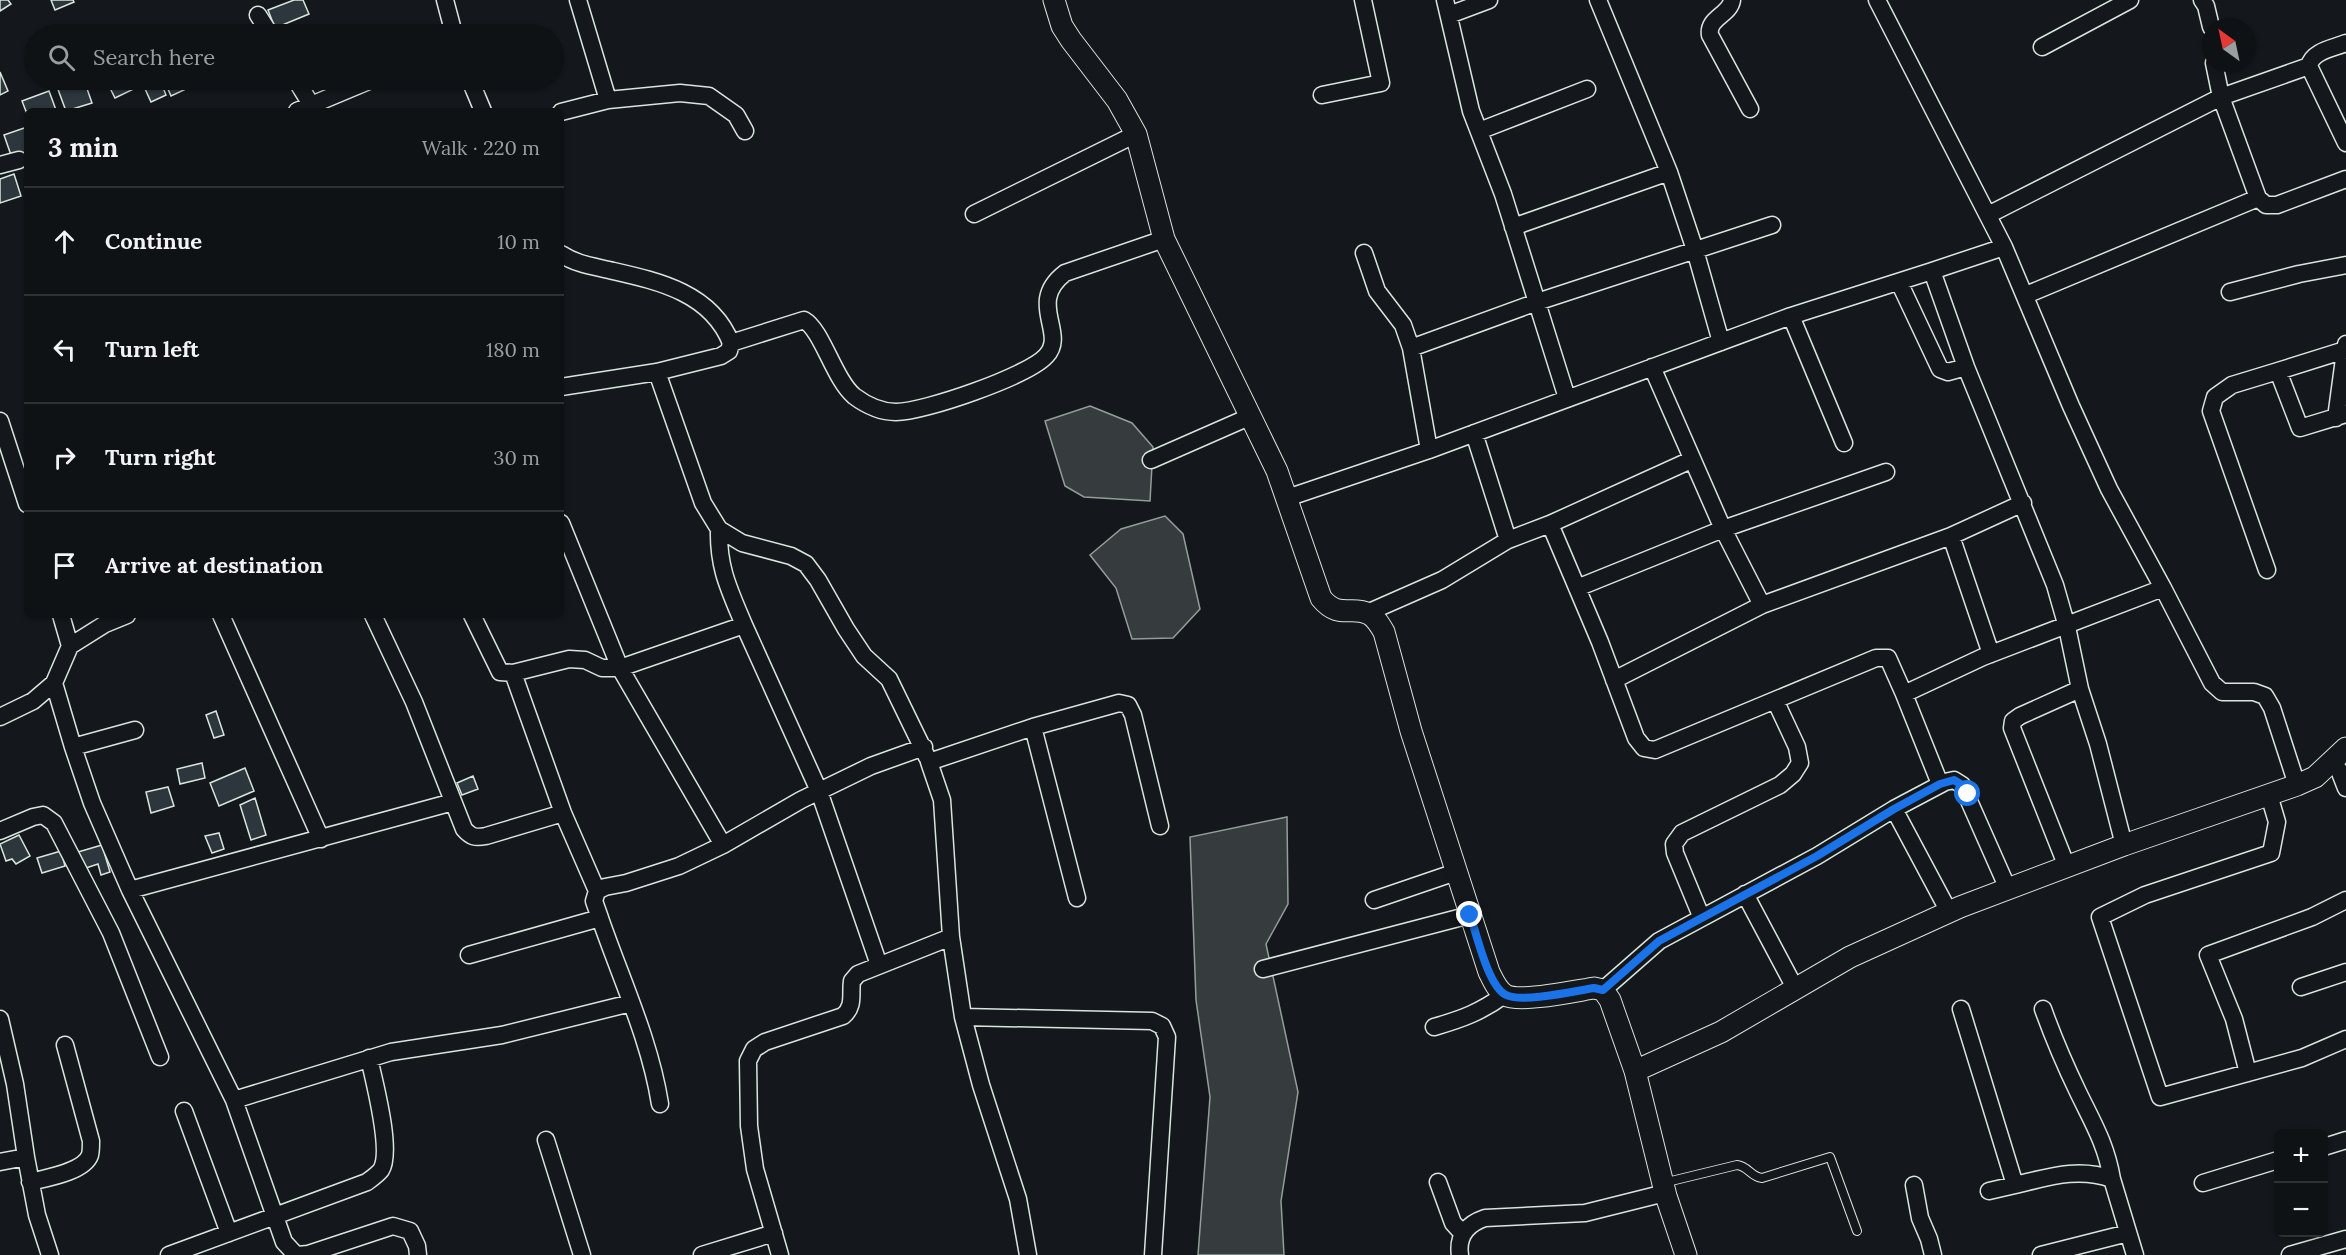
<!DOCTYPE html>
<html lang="en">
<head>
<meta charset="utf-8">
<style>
  :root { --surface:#0f1215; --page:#1d2022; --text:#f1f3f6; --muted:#9b9ea0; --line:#2f3234 }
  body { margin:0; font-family:Lora,serif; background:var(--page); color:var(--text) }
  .controls { position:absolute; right:18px; bottom:18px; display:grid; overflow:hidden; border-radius:9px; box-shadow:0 2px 4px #0004 }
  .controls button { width:54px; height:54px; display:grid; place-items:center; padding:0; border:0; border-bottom:2px solid var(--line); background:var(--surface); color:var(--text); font:30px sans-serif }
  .compass { position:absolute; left:2202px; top:18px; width:54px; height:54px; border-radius:50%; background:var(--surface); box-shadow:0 2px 4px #0004; rotate:327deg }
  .stop { position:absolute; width:18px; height:18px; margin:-14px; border:4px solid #1a73e8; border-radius:50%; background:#fff }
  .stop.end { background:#1a73e8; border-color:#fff; box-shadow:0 2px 6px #0008 }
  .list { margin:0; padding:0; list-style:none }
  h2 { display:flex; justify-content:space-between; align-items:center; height:78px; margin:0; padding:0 24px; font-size:26px }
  h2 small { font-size:20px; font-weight:400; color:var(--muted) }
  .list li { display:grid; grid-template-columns:39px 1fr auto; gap:18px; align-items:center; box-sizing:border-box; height:108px; padding:0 24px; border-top:2px solid var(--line) }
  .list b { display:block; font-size:22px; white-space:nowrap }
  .list em { font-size:20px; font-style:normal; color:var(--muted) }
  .icon { flex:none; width:33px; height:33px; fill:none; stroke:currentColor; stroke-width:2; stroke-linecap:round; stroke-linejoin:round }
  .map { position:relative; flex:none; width:2346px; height:1255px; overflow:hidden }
  .search { position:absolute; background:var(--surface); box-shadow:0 2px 4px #0004; left:24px; top:24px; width:540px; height:66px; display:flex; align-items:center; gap:15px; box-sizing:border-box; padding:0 21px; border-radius:33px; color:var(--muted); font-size:22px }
  .panel { position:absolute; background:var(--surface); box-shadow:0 2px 4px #0004; left:24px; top:108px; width:540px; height:510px; border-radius:9px }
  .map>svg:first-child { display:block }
</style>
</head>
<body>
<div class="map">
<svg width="2346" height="1255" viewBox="0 0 2346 1255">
  <rect width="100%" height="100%" fill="#14181c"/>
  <path fill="#363b3e" stroke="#939e99" stroke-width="1.5" d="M1090 406 1132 423 1153 447 1150 501 1084 497 1065 486 1045 421Z
    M1165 516 1183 534 1200 609 1173 638 1132 639 1116 588 1090 555 1121 529Z
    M1287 817 1288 904 1266 944 1298 1092 1281 1201 1284 1255H1198L1210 1097 1196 1000 1190 837Z"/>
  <path fill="#2c363c" stroke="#d8e6dc" stroke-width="1.5" d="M0 0H8L11 4 0 11Z
    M51 0H73L74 2 55 10Z
    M294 0H303L309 14 275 28 268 10Z
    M0 72 8 91 0 95Z
    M68 80H84L92 103 66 111 56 84Z
    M106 80H137L140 86 115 98Z
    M141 80H160L166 95 151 102Z
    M164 80H179L184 90 171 96Z
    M49 91 56 110 27 111V114L22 101Z
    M27 127V153L12 158 4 135Z
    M14 174 21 196 0 203V179Z
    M216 711 224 735 214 738 206 715Z
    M202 763 205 778 180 784 177 769Z
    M245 768 254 791 219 806 210 783Z
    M473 776 478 789 462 795 457 783Z
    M168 787 174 806 151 813 146 792Z
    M255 798 266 835 251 840 240 805Z
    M219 833 224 849 212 853 205 836Z
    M19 835 30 856 16 864 12 859 6 861 0 844Z
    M102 845 110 872 101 875 98 864 83 869 78 852Z
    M61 851 65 866 42 873 37 858Z"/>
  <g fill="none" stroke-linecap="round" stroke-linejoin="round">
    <g stroke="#d8e6dc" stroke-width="10">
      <path id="service" d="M1663 1183 1737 1165C1748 1166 1751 1177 1762 1178L1830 1157 1857 1231"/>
    </g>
    <g stroke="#d8e6dc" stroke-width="19">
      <path id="minor" d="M445 0 454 34
        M578 0 608 100
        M1445 0 1471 111 1503 194 1567 398
        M1732 0C1730 15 1707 18 1710 35L1750 109
        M1877 0 2004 247 1932 271
        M2202 0 2206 6 2211 27
        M258 15 270 34
        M1449 15 1489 0
        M2346 43C2334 48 2312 51 2309 66L2346 143
        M2042 47 2130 0
        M2214 63 2221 97 2258 198 2266 205H2277L2346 179
        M296 80 315 111
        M470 80 483 111
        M1322 95 1381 83 1363 0
        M297 111 371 80
        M561 112 608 100 680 93 709 96 736 115 745 131
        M1479 131 1587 89
        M0 165 19 160
        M1669 172 1695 250 1721 342
        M974 214 1136 134
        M1988 215 2221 97 2309 66
        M1513 227 1669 172 1598 0
        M2004 247 2071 406 2109 489 2163 588
        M1364 253 1377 291 1403 325 1411 348 1429 450
        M561 254C576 264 592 266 609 270 657 281 711 292 731 343L729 351 721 356 657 372 561 387
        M1899 282 1940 369 1948 372 1966 367
        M2230 292 2299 274 2346 265
        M2026 295 2258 198
        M1791 316 1844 443
        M731 343 804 320C822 330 834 379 854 396 866 405 881 412 896 412 924 412 1028 376 1046 356 1068 333 1026 303 1065 273L1164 239
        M1411 348 1537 302 1772 225
        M1652 367 1723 529 1762 605
        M2278 371 2345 350
        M657 372 703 503 719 529 742 543 791 556 806 564 818 580 846 629 864 656 889 679 927 757
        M2336 418 2346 344
        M0 421 27 504
        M1474 433 1508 540
        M1151 460 1249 417
        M1287 498 1429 450 1791 316 1932 271 1966 367 2055 585 2067 627 2080 689 2098 744 2124 845
        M561 523 620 668 723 845
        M1550 524 1691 460
        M719 529C718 568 729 589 744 625
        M1951 536 2023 503
        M2267 570 2211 411 2215 397 2232 385 2278 371 2300 428 2346 414
        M1577 588 1723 529 1886 472
        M1367 613 1442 580 1508 540 1550 524 1600 642 1636 738 1644 748 1655 750 1876 658H1888L1904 694 1983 657 2163 588 2212 683 2222 692H2254L2265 696 2272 708 2297 785
        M61 615 70 646
        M221 615 321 839
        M373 615 414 702 464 829C471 837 475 838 486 836L563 813
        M472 615 500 672 513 673 569 659 585 660 602 668H620L744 625 819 791 879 965
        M513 673 563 813 597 891
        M1614 680 1762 605 1951 536 1991 654
        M54 683 73 747
        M1904 694 1940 784
        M0 717 33 701 54 683 70 646 105 624 127 615
        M1033 727 1119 703 1128 705 1133 715 1160 826
        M135 730 73 747 92 803 130 890 234 1100 284 1242 296 1255
        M2331 761 2339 770 2346 788
        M2269 795 2277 822 2271 853 2145 895 2100 917 2160 1097 2302 1058 2346 1039
        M1894 809 1945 782 1954 780 1962 785 2008 889
        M0 831 33 817 43 815 54 823 111 933 160 1057
        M2067 867 2012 728 2013 721 2020 716 2080 689
        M130 890 453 802
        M1745 894 1795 988
        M1374 900 1456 872
        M1701 916 1675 853 1674 844 1682 833 1780 785 1793 774 1800 763 1797 747 1775 700
        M600 918C621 979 650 1040 660 1104
        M469 955 600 918 594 901 597 891 605 887 626 883 679 866 723 845 801 800 871 766 924 747
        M1263 969 1470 915
        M2301 987 2346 972
        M1603 990 1659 941 1817 856 1894 809 1949 912
        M1961 1009 2015 1185C2049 1177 2078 1167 2112 1179L2135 1255
        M2043 1009C2053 1037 2065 1065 2078 1092 2093 1123 2106 1144 2112 1179
        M963 1017 951 937 942 800 929 762 1033 727 1077 898
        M0 1019 15 1084 26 1157 0 1162
        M1434 1027C1462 1019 1481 1012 1504 995
        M2248 1073 2234 1019 2208 955 2312 917 2346 900
        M234 1100 391 1052 502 1035 631 1003
        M184 1111 229 1233
        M546 1140 582 1255
        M2324 1147 2346 1140
        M26 1157 37 1215 50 1255
        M30 1182C46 1178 84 1172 90 1155 91 1151 91 1145 91 1141L65 1045
        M1438 1182 1453 1223 1463 1234
        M2203 1183 2278 1160
        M1914 1185 1920 1218 1929 1239 1933 1255
        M1989 1191 2015 1185
        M169 1255 367 1182C371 1179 378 1174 381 1170 393 1151 374 1081 369 1058
        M298 1255 308 1254 393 1226 410 1231 417 1246 418 1255
        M702 1255 774 1233
        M780 1255 755 1169 749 1126 748 1061 754 1049 765 1042 843 1016C855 1006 850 994 852 981L858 974 951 937
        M1028 1255 1018 1199 981 1085 963 1017 1152 1021 1162 1026 1167 1037 1153 1255
        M1460 1255C1457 1236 1467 1224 1485 1218L1585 1213 1665 1193
        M2041 1255 2128 1233
        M2290 1255 2346 1239"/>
    </g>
    <g stroke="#d8e6dc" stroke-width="23">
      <path id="tertiary" d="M1054 0 1062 26 1071 40 1117 100 1136 134 1164 239 1277 471 1321 598C1339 620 1351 605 1369 614 1376 618 1380 625 1384 632L1411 731 1489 972C1493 980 1497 990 1505 995 1520 1003 1575 991 1594 988L1603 990 1610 1000 1635 1071 1666 1196 1686 1255
        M1635 1071 1721 1032 1850 957 1960 907 2124 845 2297 785 2315 777 2346 748"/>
    </g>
    <use href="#service" stroke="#14181c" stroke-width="8"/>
    <use href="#minor" stroke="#14181c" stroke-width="16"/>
    <use href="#tertiary" stroke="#14181c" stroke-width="21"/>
  </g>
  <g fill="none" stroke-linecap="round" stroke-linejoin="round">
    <path stroke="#1a73e8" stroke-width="8" d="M1470 915C1477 935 1488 986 1506 995 1522 1003 1575 991 1594 988L1603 990 1659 941 1817 856 1894 809 1940 784 1954 780 1962 785 1968 794"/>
  </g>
</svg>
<div class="controls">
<button>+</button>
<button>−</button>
</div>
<svg class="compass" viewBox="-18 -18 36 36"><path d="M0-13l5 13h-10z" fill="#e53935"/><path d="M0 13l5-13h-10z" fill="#9b9ea0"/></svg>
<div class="stop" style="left:1968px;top:794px"></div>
<div class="stop end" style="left:1470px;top:915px"></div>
<div class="search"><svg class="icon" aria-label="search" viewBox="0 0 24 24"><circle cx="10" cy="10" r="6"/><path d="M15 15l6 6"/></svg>Search here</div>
<section class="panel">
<h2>3 min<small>Walk · 220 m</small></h2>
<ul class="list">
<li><svg class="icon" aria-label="ahead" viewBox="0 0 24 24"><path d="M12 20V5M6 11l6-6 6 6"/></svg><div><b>Continue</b></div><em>10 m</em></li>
<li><svg class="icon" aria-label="left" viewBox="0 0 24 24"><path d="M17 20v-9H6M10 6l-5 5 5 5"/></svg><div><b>Turn left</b></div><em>180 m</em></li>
<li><svg class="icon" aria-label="right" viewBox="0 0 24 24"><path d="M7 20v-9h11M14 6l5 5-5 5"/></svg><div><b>Turn right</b></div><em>30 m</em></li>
<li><svg class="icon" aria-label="arrive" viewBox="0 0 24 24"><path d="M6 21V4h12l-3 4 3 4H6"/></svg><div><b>Arrive at destination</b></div></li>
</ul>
</section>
</div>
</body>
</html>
